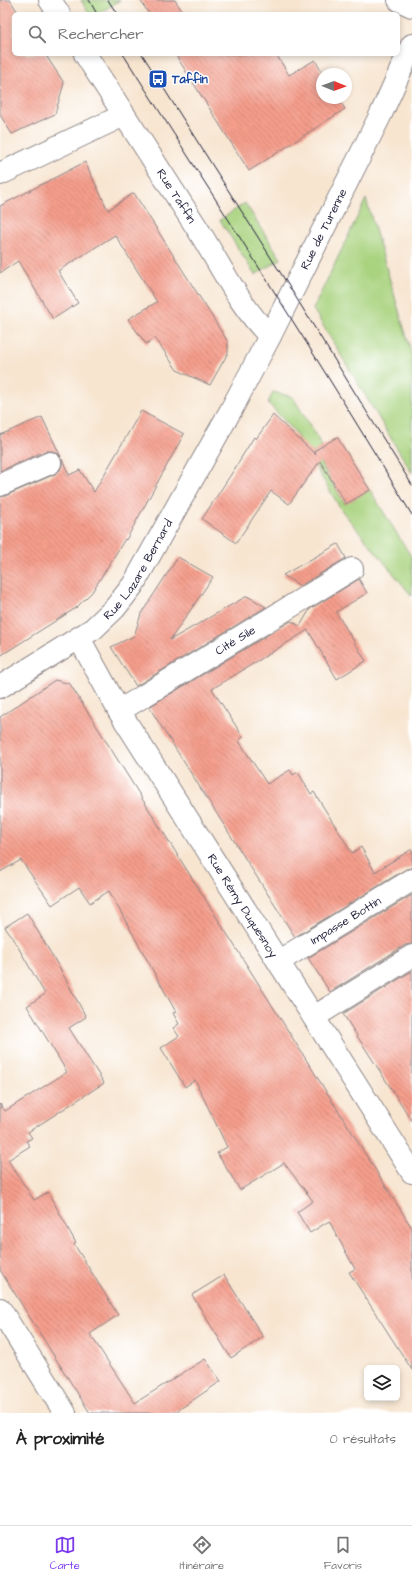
<!DOCTYPE html>
<html lang="fr">
<head>
<meta charset="utf-8">
<style>
  :root { --surface:#fff; --page:#f6f6f6; --text:#222; --muted:#767676; --line:#e0e0e0; --accent:#7c3aed }
  body { margin:0; font-family:"Architects Daughter",sans-serif; background:var(--page); color:var(--text) }
  .controls { position:absolute; right:12px; bottom:12px; display:grid; overflow:hidden; border-radius:6px; box-shadow:0 2px 6px #0003 }
  .controls button { width:36px; height:36px; display:grid; place-items:center; padding:0; border:0; border-bottom:1px solid var(--line); background:var(--surface); color:var(--text); font:20px sans-serif }
  .compass { position:absolute; left:316px; top:68px; width:36px; height:36px; border-radius:50%; background:var(--surface); box-shadow:0 2px 6px #0003; rotate:91deg }
  .list { margin:0; padding:0; list-style:none }
  h2 { display:flex; justify-content:space-between; align-items:center; height:52px; margin:0; padding:0 16px; font-size:17px }
  h2 small { font-size:13px; font-weight:400; color:var(--muted) }
  .icon { flex:none; width:22px; height:22px; fill:none; stroke:currentColor; stroke-width:2; stroke-linecap:round; stroke-linejoin:round }
  .map { position:relative; flex:none; width:412px; height:1413px; overflow:hidden }
  .search { position:absolute; background:var(--surface); box-shadow:0 2px 6px #0003; left:12px; right:12px; top:12px; height:44px; display:flex; align-items:center; gap:10px; box-sizing:border-box; padding:0 14px; border-radius:6px; color:var(--muted); font-size:15px }
  .sheet { height:112px; background:var(--surface) }
  nav { display:flex; justify-content:space-around; align-items:center; box-sizing:border-box; height:56px; border-top:1px solid var(--line); background:var(--surface); font-size:11px; color:var(--muted) }
  nav a { display:grid; justify-items:center; gap:2px }
  nav .on { color:var(--accent) }
  .map>svg:first-child { display:block }
</style>
</head>
<body>
<div class="map">
<svg width="412" height="1413" viewBox="0 0 412 1413">
  <defs>
    <pattern id="building-back-hatch" width="6" height="6" patternUnits="userSpaceOnUse"><rect width="6" height="6" fill="#f59e8c"/><path d="M-1 5l2 2M0 0l6 6M5-1l2 2" fill="none" stroke="#c68074"/></pattern>
  </defs>
  <rect width="100%" height="100%" fill="#fff"/>
  <filter id="ink" filterUnits="userSpaceOnUse"><feTurbulence type="fractalNoise" baseFrequency=".025" numOctaves="2"/><feDisplacementMap in="SourceGraphic" scale="8" xChannelSelector="R" yChannelSelector="G"/><feConvolveMatrix kernelMatrix="1 2 1 2 8 2 1 2 1" color-interpolation-filters="sRGB"/></filter>
  <filter id="wash" filterUnits="userSpaceOnUse"><feTurbulence type="fractalNoise" baseFrequency=".012" numOctaves="4" result="noise"/><feDisplacementMap in="SourceGraphic" scale="16" xChannelSelector="R" yChannelSelector="G"/><feGaussianBlur stdDeviation="0.9" result="paint"/><feColorMatrix in="noise" values="0 0 0 0 0 0 0 0 0 0 0 0 0 0 0 0 0 1.4 0 .05"/><feComposite in="paint" operator="in"/></filter>
  <g filter="url(#wash)">
    <rect width="100%" height="100%" fill="#f7e5d0"/>
    <path fill="#a9d37f" stroke="#667a5d" d="M81 0H120L98 14H89Z
      M366 199 412 355V473L313 309Z
      M245 203 281 259 255 275 220 220Z
      M273 392 293 397 322 446 314 452 345 504 370 490 412 558V596L342 511 294 431 268 403Z"/>
    <g id="blocks">
      <path fill="url(#building-back-hatch)" d="M0 0H10L19 14H14V54H45L64 83 55 114 12 134 0 115Z
        M140 0H175L184 14H149Z
        M175 54H276L289 75 315 60 323 74H322V98H338L345 109 249 171Z
        M85 162 108 210 134 193 228 342V353L210 385 177 370 155 338 146 344 128 319 157 302 115 235 58 271 78 303 53 319 18 261 0 273V206Z
        M141 411 184 434 126 540 125 539 92 592 76 608 0 656V497L5 496 55 474 60 470 62 465V459L69 475 80 470 94 492Z
        M273 415 316 455 314 451 337 437 370 490 346 504 320 461 289 504 271 491 236 543 202 519 241 459V458L254 437 256 439Z
        M42 417 61 457 57 453 52 451H45L0 471V435Z
        M338 544 346 558 300 586 283 575Z
        M178 557 213 577 170 640 247 596 266 607 136 686 111 647 134 636 141 614Z
        M359 579 367 593 336 612 366 661 337 679 308 630 212 689 243 737 239 741 267 784 290 770 293 775 298 772 311 794 314 792 352 853 361 847 375 872 412 849V868L406 869 295 937 149 707 291 621 300 626 310 609Z
        M55 680 70 684 412 1228V1370L349 1272 355 1269 329 1221 310 1233 297 1212 313 1201 284 1163 240 1190 217 1153 227 1147 195 1080 185 1087 161 1048 179 1036 173 1028 179 1024 173 1013 176 1012 109 891 90 903 79 887 52 905 21 860 0 872V717Z
        M412 895V944L405 945 330 992 308 958Z
        M27 913 59 967 86 1017 69 1028 104 1083 28 1132 32 1138 26 1141 30 1146 8 1160 34 1200 48 1192 76 1243 74 1244 118 1315 90 1334 135 1403 205 1359 221 1381 174 1413H90L0 1270V1104L5 1111 67 1072 27 1006 45 994 18 947 5 927Z
        M412 971V1121L343 1014Z
        M224 1275 263 1337 231 1358 192 1295Z"/>
    </g>
  </g>
  <g filter="url(#ink)">
    <use href="#blocks" fill-opacity="0" stroke="#8c8486" stroke-width="1"/>
    <g fill="none" stroke-linecap="round" stroke-linejoin="round">
      <g stroke="#8c8486" stroke-width="24">
        <g id="minor">
          <path d="M50 0 59 14"/>
          <path d="M399 0 412 6"/>
          <path id="s1" d="M85 54C122 112 160 170 197 228 220 264 239 306 270 336"/>
          <path d="M0 174 124 115"/>
          <path d="M0 485 50 463"/>
          <path id="s2" d="M79 638 119 711 412 1172"/>
          <path id="s3" d="M0 687 93 629 115 608 133 585 231 410 270 336 381 114 412 45"/>
          <path id="s4" d="M119 711 352 569"/>
          <path id="s5" d="M279 961 412 880"/>
          <path d="M314 1017 412 956"/>
          <path d="M0 1309 65 1413"/>
        </g>
      </g>
      <use href="#minor" stroke="#fff" stroke-width="22"/>
      <path stroke="#22223b" stroke-width="1" d="M89 0 97 14
        M108 0 117 14
        M123 54C220 207 319 359 412 515
        M142 54 292 291 412 485"/>
    </g>
  </g>
  <defs>
    <g id="bus-square" transform="scale(1)"><rect x="-9" y="-9" width="18" height="18" rx="4" fill="#1a4fb4" stroke="#fff"/><path d="M-5-6H5V4H4V6H2V4H-2V6H-4V4H-5ZM-3.5-4V0h7V-4ZM-3.5 1.2v1.5H-2V1.2ZM2 1.2v1.5H3.5V1.2Z" fill="#fff"/></g>
  </defs>
  <g fill-rule="evenodd">
    <use href="#bus-square" x="158" y="79"/>
  </g>
  <g text-anchor="middle" stroke-width="3" stroke-linejoin="round" paint-order="stroke">
    <g font-size="12" font-weight="bold" fill="#164399" stroke="#fff" text-anchor="start">
      <text x="172" y="83">Taffin</text>
    </g>
    <g font-size="12" fill="#22223b" stroke="#fff">
      <text dy="4" stroke="none"><textPath href="#s1" startOffset="169">Rue Taffin</textPath></text>
      <text dy="4" stroke="none"><textPath href="#s3" startOffset="573">Rue de Turenne</textPath></text>
      <text dy="4" stroke="none"><textPath href="#s3" startOffset="185">Rue Lazare Bernard</textPath></text>
      <text dy="4" stroke="none"><textPath href="#s4" startOffset="136">Cité Sile</textPath></text>
      <text dy="4" stroke="none"><textPath href="#s2" startOffset="314">Rue Rémy Duquesnoy</textPath></text>
      <text dy="4" stroke="none"><textPath href="#s5" startOffset="78">Impasse Bottin</textPath></text>
    </g>
  </g>
</svg>
<div class="controls">
<button><svg class="icon" aria-label="layers" viewBox="0 0 24 24"><path d="M12 4l9 5-9 5-9-5zM3 14l9 5 9-5"/></svg></button>
</div>
<svg class="compass" viewBox="-18 -18 36 36"><path d="M0-13l5 13h-10z" fill="#e53935"/><path d="M0 13l5-13h-10z" fill="#767676"/></svg>
<div class="search"><svg class="icon" aria-label="search" viewBox="0 0 24 24"><circle cx="10" cy="10" r="6"/><path d="M15 15l6 6"/></svg>Rechercher</div>
</div>
<section class="sheet">
<h2>À proximité<small>0 résultats</small></h2>
<ul class="list">
</ul>
</section>
<nav>
<a class="on"><svg class="icon" aria-label="map" viewBox="0 0 24 24"><path d="M3 6l6-2 6 2 6-2v14l-6 2-6-2-6 2zM9 4v14M15 6v14"/></svg>Carte</a>
<a><svg class="icon" aria-label="directions" viewBox="0 0 24 24"><path d="M12 3l9 9-9 9-9-9zM9 14v-3h6M13 9l2 2-2 2"/></svg>Itinéraire</a>
<a><svg class="icon" aria-label="saved" viewBox="0 0 24 24"><path d="M7 4h10v16l-5-4-5 4z"/></svg>Favoris</a>
</nav>
</body>
</html>
